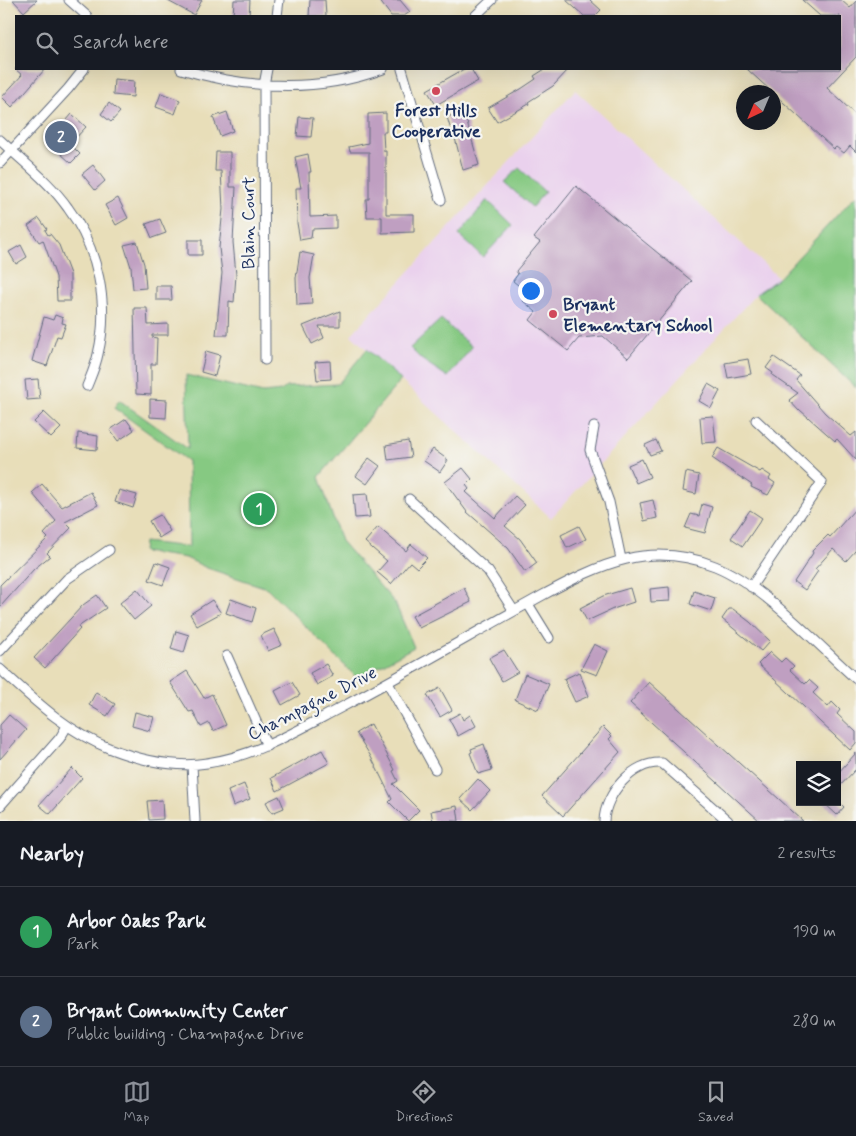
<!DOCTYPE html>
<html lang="en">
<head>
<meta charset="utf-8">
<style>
  :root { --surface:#171b24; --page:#242831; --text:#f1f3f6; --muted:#9ea1a6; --line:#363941; --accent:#8c9099 }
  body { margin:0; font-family:Mynerve,sans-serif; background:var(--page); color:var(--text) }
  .controls { position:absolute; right:15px; bottom:15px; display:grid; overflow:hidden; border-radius:0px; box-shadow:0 5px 20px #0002 }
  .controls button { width:45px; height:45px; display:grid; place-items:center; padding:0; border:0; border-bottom:1px solid var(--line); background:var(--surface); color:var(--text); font:25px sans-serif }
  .compass { position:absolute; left:736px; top:85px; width:45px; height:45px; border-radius:50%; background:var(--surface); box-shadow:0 5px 20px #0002; rotate:224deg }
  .you { position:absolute; left:530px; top:290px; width:18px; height:18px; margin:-12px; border:4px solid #fff; border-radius:50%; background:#1a73e8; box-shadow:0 0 0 8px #1a73e833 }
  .badge { display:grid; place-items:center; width:32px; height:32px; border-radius:50%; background:var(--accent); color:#fff; font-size:16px; font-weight:700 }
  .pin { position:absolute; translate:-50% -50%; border:2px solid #fff; box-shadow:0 1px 5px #0006 }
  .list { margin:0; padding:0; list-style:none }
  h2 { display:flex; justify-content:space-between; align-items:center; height:65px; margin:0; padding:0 20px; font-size:21px }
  h2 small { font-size:16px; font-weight:400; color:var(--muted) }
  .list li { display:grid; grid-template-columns:32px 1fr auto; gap:15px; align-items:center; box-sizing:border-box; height:90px; padding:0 20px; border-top:1px solid var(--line) }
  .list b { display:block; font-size:19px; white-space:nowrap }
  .list p { margin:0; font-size:16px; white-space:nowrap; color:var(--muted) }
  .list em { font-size:16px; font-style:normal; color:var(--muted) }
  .icon { flex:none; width:28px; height:28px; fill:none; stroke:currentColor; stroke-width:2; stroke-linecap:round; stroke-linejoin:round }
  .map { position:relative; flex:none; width:856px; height:821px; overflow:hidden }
  .search { position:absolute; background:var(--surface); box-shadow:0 5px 20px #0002; left:15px; right:15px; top:15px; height:55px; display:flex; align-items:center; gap:12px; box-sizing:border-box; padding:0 18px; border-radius:0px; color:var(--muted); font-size:19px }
  .sheet { height:245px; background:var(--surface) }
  nav { display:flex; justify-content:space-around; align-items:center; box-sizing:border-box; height:70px; border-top:1px solid var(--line); background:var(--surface); font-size:14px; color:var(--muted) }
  nav a { display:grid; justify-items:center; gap:2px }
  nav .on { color:var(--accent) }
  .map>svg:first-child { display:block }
</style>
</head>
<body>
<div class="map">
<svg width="856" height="821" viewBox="0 0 856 821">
  <rect width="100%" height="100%" fill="#f6f6f2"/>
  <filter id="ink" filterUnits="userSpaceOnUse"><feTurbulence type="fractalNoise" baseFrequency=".02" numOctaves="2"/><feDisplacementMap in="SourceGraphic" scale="10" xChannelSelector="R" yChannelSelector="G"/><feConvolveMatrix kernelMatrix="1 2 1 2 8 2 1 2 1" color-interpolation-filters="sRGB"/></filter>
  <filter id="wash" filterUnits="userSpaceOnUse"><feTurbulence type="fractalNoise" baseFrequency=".0096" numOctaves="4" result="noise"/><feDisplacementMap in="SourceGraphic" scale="20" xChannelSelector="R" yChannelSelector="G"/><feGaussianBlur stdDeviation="1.12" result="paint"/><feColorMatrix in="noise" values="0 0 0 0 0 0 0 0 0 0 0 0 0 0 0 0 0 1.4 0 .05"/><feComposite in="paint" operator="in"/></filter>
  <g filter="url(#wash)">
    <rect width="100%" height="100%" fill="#e8deb9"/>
    <path fill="#ead1ed" d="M575 90 779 278 756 294 551 518 351 335Z"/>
    <path fill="#86c982" stroke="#507c70" d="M519 168 545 192 532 207 504 182Z
      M856 195V388L756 294 779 278Z
      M487 200 513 225 483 257 459 235Z
      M441 319 472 347 448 377 421 359 410 348Z
      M367 349 401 380 319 477 341 541 395 603 414 647 357 678 267 588 207 568 186 558 143 552 144 542 189 547 188 461 114 408 119 400 188 449 186 375 263 393 281 391 286 387 338 384Z"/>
    <g id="blocks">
      <path fill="#bf9fc1" d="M13 0H37L24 12Z
        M166 0H202L194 15Z
        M234 0H250L249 16H233Z
        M310 0H325L326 16H309Z
        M379 0H400L410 12 404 16H391Z
        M566 0H590L601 10 595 16H584Z
        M802 0H841L850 8 856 1V57L827 88 856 115V152L850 146 844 153 836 147 834 149 747 69H840V16H820Z
        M15 69H45L12 107 2 97 22 75Z
        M464 69H471L478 81 436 105 427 90Z
        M545 69H569L553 86 528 102 529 104 497 122 488 108 521 89 536 79 534 76Z
        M114 79 134 81 133 97 113 95Z
        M161 93 180 100 175 114 156 107Z
        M109 103 120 112 111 122 101 114Z
        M227 112 233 131 220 136 213 117Z
        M464 112 479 165 463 170 454 134H452L447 117Z
        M386 113V132H383L384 151H386V214H414V232L382 233V217H367L366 199H369V152H350L349 147 368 143V114Z
        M72 114 86 127 70 144 80 154 71 163 48 142Z
        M299 117 313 118 311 137 297 136Z
        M216 152H230V187H236L233 242 236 275 234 302 229 301 228 335H216L222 273 219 248 223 209 221 171H215Z
        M308 154 311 172H309L310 217 336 216V228L312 229 311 238 300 240 297 223 296 188H301L295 157Z
        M93 165 105 181 95 190 82 174Z
        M576 186 692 281 628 358 603 336 579 338 568 351 530 320 536 312 522 300 528 293 513 281 518 274 516 271 540 242 534 238Z
        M118 198 128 218 116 225 105 205Z
        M39 218 47 229 45 230 48 235 50 234 59 245 70 274V301H57L56 277 43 240 39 242 28 226Z
        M160 219 166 233 152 238 146 224Z
        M188 240H202V255H188Z
        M137 242 144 264 146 288 133 289 131 267 124 245Z
        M21 245 27 257 16 264 9 252Z
        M300 252 314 255 310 278 312 304 297 305 296 278Z
        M156 286H171L172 300H156Z
        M134 308H147L148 325 168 324V335H152V337L157 338 156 364H151V395L136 394Z
        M340 311V326H319L324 338 312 344 303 326Z
        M55 315 63 318 62 323 66 324 61 337 57 336 47 366 32 361 44 317 53 320Z
        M206 351 220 355 215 376 201 372Z
        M774 357 800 375 796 380 825 413 851 436 856 432V460L837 439 835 441 800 410 799 411 789 400 798 393 772 375 773 373 766 368Z
        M748 359 751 374 728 378 725 363Z
        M330 361 331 379 317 380 315 362Z
        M38 379 40 399 27 400 25 380Z
        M708 384 720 391 711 408 699 401Z
        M150 399 167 400 166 418 150 417Z
        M44 412 61 428 51 438 34 422Z
        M713 416 716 442 702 443 700 417Z
        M126 419 134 430 118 441 110 430Z
        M78 433 98 436 97 450 77 448Z
        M656 440 661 451 650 455 645 445Z
        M408 441 411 457 388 460 386 445Z
        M718 448 760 472 762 470 771 476 769 479 775 483 768 495 751 487 752 485 712 458Z
        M433 449 448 460 440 472 424 461Z
        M369 458 380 466 367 484 356 476Z
        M642 459 650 477 636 483 628 465Z
        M463 468 472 479 466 485 469 489 466 492 495 518 515 496 525 505 505 526 520 539 537 563 525 572 508 548 467 512 445 482Z
        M686 472 699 475 696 494 683 491Z
        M42 484 62 507 91 492 98 505 65 522 71 528 47 553 50 556 34 569 0 607V585L48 538 44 534 56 521 32 493Z
        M119 490 137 495 133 508 115 502Z
        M367 494 370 517 355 518 353 495Z
        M653 500 657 518 644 521 640 503Z
        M702 504 712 507 705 533 685 528 691 514 699 516Z
        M856 508V550L846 561 833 549 815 569 818 571 805 590 794 582 813 553 812 551 828 535 830 537Z
        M750 510 762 518 743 546 731 538Z
        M160 515 170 531 159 538 149 521Z
        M579 526 586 539 567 548 561 535Z
        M378 527 406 551 411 544 427 558 417 568 410 562 391 584 377 572 387 561 365 542Z
        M156 562 170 567 163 585 149 580Z
        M669 587 670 601 651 602 650 589Z
        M464 588 471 602 419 628 412 616Z
        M630 588 634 602 613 609 587 621 580 608 603 596Z
        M137 589 151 606 134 620 120 603Z
        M694 591 715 598 711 611 690 604Z
        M97 595 106 608 78 627 80 629 45 668 34 658 83 605Z
        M231 599 256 608 252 622 226 613Z
        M212 600 221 613 197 626 190 614Z
        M729 609H733L750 622 770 641 761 651 722 619Z
        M274 629 282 645 268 651 261 635Z
        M176 631 189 635 184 653 171 649Z
        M594 644 608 651 597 675 581 669Z
        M504 650 518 672 502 681 489 658Z
        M770 652 781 662 785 658 794 666 790 670 805 684 809 680 818 688 813 693 828 707 832 702 840 710 837 714 856 732V743L850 750 758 664Z
        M326 664 333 676 317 685 310 673Z
        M187 671 204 698 212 694 226 725 213 731 209 723 201 727 193 711 189 712 170 682Z
        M579 672 589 696 575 702 564 679Z
        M525 674 549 684 538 710 515 700Z
        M292 682 300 695 282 705 275 691Z
        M649 682 779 799 803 821H760L630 703Z
        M440 688 452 710 440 717 427 695Z
        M96 692 115 704 107 716 89 705Z
        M135 712 154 717 150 731 132 726Z
        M460 713 463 720 470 715 476 726 458 736 449 719Z
        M9 715 26 730 0 759V725Z
        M371 724 395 770 393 771 398 781 393 784 419 810 408 821 389 802 392 799 370 755 356 733Z
        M603 727 612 736 609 739 620 752 563 816 542 796Z
        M484 744 492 770 478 774 470 753 472 752 471 749Z
        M322 750 329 763 277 791 271 778Z
        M856 753V769L837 789V774Z
        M72 768 82 778 50 814 39 805Z
        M478 779 490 791 472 810 460 799Z
        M244 784 250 799 233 806 228 791Z
        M279 796 284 808 272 813 266 802Z
        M162 800 163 819 149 820 147 801Z
        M823 802H839L844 807 837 815Z
        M457 806 459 821H433L431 811Z"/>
    </g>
  </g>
  <g filter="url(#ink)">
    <use href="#blocks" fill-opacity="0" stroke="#636c7e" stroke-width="1"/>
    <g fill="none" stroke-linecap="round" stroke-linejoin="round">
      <g stroke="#636c7e" stroke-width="11">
        <path id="street" d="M69 0 87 16
          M277 16 279 0
          M475 16 492 0
          M181 69C248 89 317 93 383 69
          M402 69 441 200
          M0 140C23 162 50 182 68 208 98 248 110 305 98 354 96 365 91 376 87 386
          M0 163 68 89 84 69
          M265 360 264 85 267 69
          M594 427 590 450 609 502 621 559
          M409 499 488 571 514 611
          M751 587 822 482 756 420
          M528 604 549 638
          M0 651 67 579 109 550
          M227 656 267 746
          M0 669C34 700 67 732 111 749 140 760 176 768 207 763 256 756 298 730 342 707 410 671 476 632 543 595 601 564 649 540 715 566 764 586 816 643 856 679
          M388 683 435 769
          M192 765 195 821
          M0 806 60 738 67 726
          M604 821C605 794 633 761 662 763L728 821"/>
      </g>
      <use href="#street" stroke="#fff" stroke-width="9"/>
    </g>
  </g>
  <g fill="#d1495b" stroke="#f6f6f2" stroke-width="2">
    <circle cx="436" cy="91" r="5"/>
    <circle cx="553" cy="314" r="5"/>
  </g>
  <g text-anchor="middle" stroke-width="4.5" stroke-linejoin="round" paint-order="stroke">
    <g font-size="18" font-weight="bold" fill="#1b2f5e" stroke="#f6f6f2">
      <text x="436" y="116">Forest Hills<tspan x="436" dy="21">Cooperative</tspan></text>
      <text x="563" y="310" text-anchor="start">Bryant<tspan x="563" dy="21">Elementary School</tspan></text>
    </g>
    <g font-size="18" fill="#1b2f5e" stroke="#f6f6f2">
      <text transform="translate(248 223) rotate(-90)" y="6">Blain Court</text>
      <text transform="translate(312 703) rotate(-27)" y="6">Champagne Drive</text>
    </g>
  </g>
</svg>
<div class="controls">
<button><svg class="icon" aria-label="layers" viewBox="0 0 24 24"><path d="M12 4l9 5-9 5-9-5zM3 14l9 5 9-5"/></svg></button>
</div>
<svg class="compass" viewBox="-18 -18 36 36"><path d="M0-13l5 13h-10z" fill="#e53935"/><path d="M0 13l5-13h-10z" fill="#9ea1a6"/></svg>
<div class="you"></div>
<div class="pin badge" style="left:259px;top:509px;background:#2e9e5b">1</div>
<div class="pin badge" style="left:61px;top:137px;background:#5c6f8a">2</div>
<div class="search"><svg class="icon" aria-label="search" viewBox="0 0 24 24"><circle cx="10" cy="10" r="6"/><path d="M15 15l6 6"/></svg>Search here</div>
</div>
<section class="sheet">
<h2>Nearby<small>2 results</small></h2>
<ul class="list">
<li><span class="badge" style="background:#2e9e5b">1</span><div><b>Arbor Oaks Park</b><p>Park</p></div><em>190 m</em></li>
<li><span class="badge" style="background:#5c6f8a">2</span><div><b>Bryant Community Center</b><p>Public building · Champagne Drive</p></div><em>280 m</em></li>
</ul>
</section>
<nav>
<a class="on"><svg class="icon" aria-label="map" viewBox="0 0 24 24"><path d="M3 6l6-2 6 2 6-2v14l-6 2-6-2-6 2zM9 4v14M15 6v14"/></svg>Map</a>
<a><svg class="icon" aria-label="directions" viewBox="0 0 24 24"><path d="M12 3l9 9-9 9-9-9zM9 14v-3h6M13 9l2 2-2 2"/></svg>Directions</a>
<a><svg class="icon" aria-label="saved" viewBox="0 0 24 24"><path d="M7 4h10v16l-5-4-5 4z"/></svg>Saved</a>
</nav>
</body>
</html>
